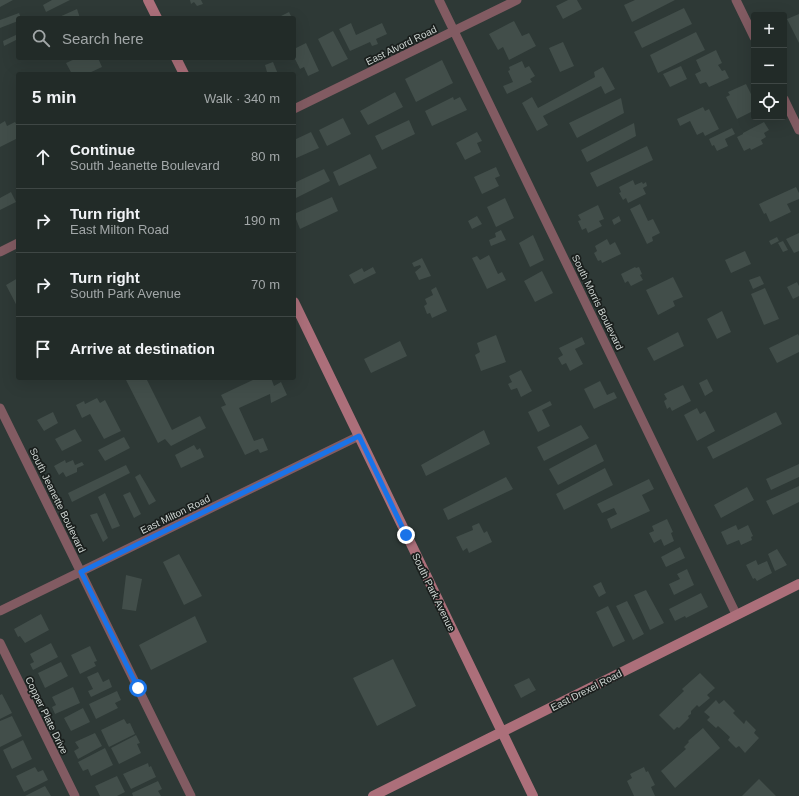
<!DOCTYPE html>
<html lang="en">
<head>
<meta charset="utf-8">
<style>
  :root { --surface:#222b28; --page:#2a3330; --text:#f1f3f6; --muted:#a2a7a8; --line:#3f4745 }
  body { margin:0; font-family:Helvetica,sans-serif; background:var(--page); color:var(--text) }
  .controls { position:absolute; right:12px; top:12px; display:grid; overflow:hidden; border-radius:4px; box-shadow:0 4px 16px #0002 }
  .controls button { width:36px; height:36px; display:grid; place-items:center; padding:0; border:0; border-bottom:1px solid var(--line); background:var(--surface); color:var(--text); font:20px sans-serif }
  .stop { position:absolute; width:12px; height:12px; margin:-9px; border:3px solid #1a73e8; border-radius:50%; background:#fff }
  .stop.end { background:#1a73e8; border-color:#fff; box-shadow:0 1px 4px #0008 }
  .list { margin:0; padding:0; list-style:none }
  h2 { display:flex; justify-content:space-between; align-items:center; height:52px; margin:0; padding:0 16px; font-size:17px }
  h2 small { font-size:13px; font-weight:400; color:var(--muted) }
  .list li { display:grid; grid-template-columns:26px 1fr auto; gap:12px; align-items:center; box-sizing:border-box; height:64px; padding:0 16px; border-top:1px solid var(--line) }
  .list b { display:block; font-size:15px; white-space:nowrap }
  .list p { margin:0; font-size:13px; white-space:nowrap; color:var(--muted) }
  .list em { font-size:13px; font-style:normal; color:var(--muted) }
  .icon { flex:none; width:22px; height:22px; fill:none; stroke:currentColor; stroke-width:2; stroke-linecap:round; stroke-linejoin:round }
  .map { position:relative; flex:none; width:799px; height:796px; overflow:hidden }
  .search { position:absolute; background:var(--surface); box-shadow:0 4px 16px #0002; left:16px; top:16px; width:280px; height:44px; display:flex; align-items:center; gap:10px; box-sizing:border-box; padding:0 14px; border-radius:4px; color:var(--muted); font-size:15px }
  .panel { position:absolute; background:var(--surface); box-shadow:0 4px 16px #0002; left:16px; top:72px; width:280px; height:308px; border-radius:4px }
  .map>svg:first-child { display:block }
</style>
</head>
<body>
<div class="map">
<svg width="799" height="796" viewBox="0 0 799 796">
  <rect width="100%" height="100%" fill="#2e3936"/>
  <path fill="#424e4a" d="M0 0H13L0 7Z
    M52 0H70L46 12 43 5Z
    M190 0H201L203 4 197 6 194 2 191 4Z
    M568 0H577L582 9 563 19 556 6Z
    M635 0H675L632 22 624 5Z
    M684 8 692 24 642 48 634 32Z
    M77 9 80 18H57Z
    M289 12 292 18H279V17Z
    M19 13 21 18H18V21L0 28V20Z
    M799 14V43L787 19Z
    M514 21 522 36 529 33 536 46 509 60 503 47 498 50 489 34Z
    M351 23 356 35 382 23 387 34 376 39 378 44 372 46 370 42 350 51 339 29Z
    M333 31 348 59 332 67 318 39Z
    M696 32 705 50 658 73 650 55Z
    M18 34V39L4 46 3 41Z
    M563 42 574 66 560 72 549 48Z
    M306 43 319 71 308 76 304 67 300 69 294 57V49Z
    M716 50 722 63 718 65 722 71 725 70 729 78 709 87 706 82 700 84 695 74 701 71 696 60Z
    M77 58H98L102 67 87 74H72L66 63Z
    M442 60 453 83 416 102 405 79Z
    M522 61 525 68 529 66 535 76 530 79 532 82 507 94 503 86 513 82 508 71 510 70 509 67Z
    M273 62 278 74H262L267 72 265 65Z
    M681 66 687 79 670 87 663 74Z
    M603 67 615 89 605 94 601 86 543 116 548 125 537 131 522 103 532 97 538 108 595 77 594 72Z
    M746 84 754 100V105L751 106 753 111 737 119 726 97 730 95 728 92Z
    M395 92 403 107 368 125 360 111Z
    M453 97 454 100 460 97 467 110 432 126 425 111Z
    M621 98 624 113 577 138 569 123Z
    M703 107 705 111 709 109 719 129 705 136 703 132 697 135 690 121 680 126 677 119Z
    M343 118 351 134 327 146 319 130Z
    M409 120 415 134 382 150 375 136Z
    M5 121 7 126 15 122 18 127V138L0 147V124Z
    M764 122 769 130 764 133 766 137 761 140 763 144 751 150 750 148 744 151 737 137 743 134V133Z
    M634 123 636 136 587 162 581 150Z
    M732 128 735 134 725 139 728 146 717 151 714 145 712 146 709 139Z
    M311 132 319 148 294 159V140Z
    M477 132 482 141 477 143 481 152 465 160 456 143Z
    M647 146 653 160 597 187 590 173Z
    M370 154 377 168 339 186 333 172Z
    M496 167 500 176 495 178 499 186 482 194 474 177Z
    M324 169 330 181 294 199V183Z
    M633 180 635 185 642 182 643 184 646 182 647 186 643 188 646 194 628 203 626 198 623 200 619 193 621 192 619 187Z
    M796 187 799 193V199L787 204 791 212 770 222 766 213 764 214 759 204Z
    M11 192 16 202 0 210V198Z
    M332 197 338 211 300 229 294 214Z
    M505 198 514 218 496 227 487 207Z
    M640 204 648 221 653 219 660 233 652 237 653 241 647 244 630 209Z
    M598 205 604 219 599 221 602 226 588 233 586 228 582 230 578 221 581 220 578 215Z
    M477 216 482 224 472 229 468 221Z
    M619 216 621 221 614 225 612 220Z
    M501 230 506 240 491 246 489 240 496 237 495 233Z
    M799 233V251L794 253 786 239Z
    M533 235 544 260 530 267 519 243Z
    M777 237 779 241 771 245 769 241Z
    M607 239 610 245 615 242 621 254 602 263 601 260 598 261 594 253 597 251 595 246Z
    M783 241 788 250 783 252 778 243Z
    M745 251 751 264 731 273 725 260Z
    M489 255 498 274 502 272 506 280 487 289 472 258 477 256 480 260Z
    M422 258 431 276 419 280 415 272 421 267 420 265 414 267 412 263Z
    M373 267 376 273 354 284 349 275 362 268 364 272Z
    M635 267 636 268 639 267 642 274 640 275 643 280 631 286 628 281 625 283 621 274Z
    M542 271 553 293 535 302 524 281Z
    M760 276 764 284 753 289 749 280Z
    M673 277 683 297 673 301 675 306 658 315 646 290Z
    M18 278V308L6 285Z
    M797 282 799 286V296L793 299 787 287Z
    M436 287 447 311 432 318 430 313 427 314 424 306 427 304 425 299 433 295 431 290Z
    M765 288 779 319 764 325 751 294Z
    M722 311 731 332 717 339 707 319Z
    M678 332 684 346 654 361 647 348Z
    M798 334 799 336V352L777 363 769 348Z
    M496 335 506 362 481 371 475 355 480 352 477 343Z
    M582 337 585 344 575 349 583 364 570 371 566 363 562 365 558 358 563 355 559 348Z
    M400 341 407 356 371 373 364 359Z
    M521 370 532 391 521 397 517 388 511 390 508 384 512 382 509 376Z
    M125 378H146L172 430 200 416 206 428 171 446 165 439 158 443Z
    M257 378H271L274 386 281 382 287 395 271 403 270 394 239 408 254 441 263 438 268 450 260 453 258 449 245 455 221 407 226 405 221 395Z
    M707 379 713 391 705 396 699 383Z
    M600 381 607 395 614 392 617 398 594 409 584 389Z
    M683 385 691 401 672 411 670 407 667 409 664 401 667 399 664 394Z
    M97 398 100 403 105 400 121 431 104 439 90 414 82 418 76 405 84 401 85 404Z
    M550 401 552 405 542 410 550 426 538 432 528 412Z
    M697 408 700 414 705 411 715 431 697 441 684 415Z
    M53 412 58 423 44 431 37 420Z
    M776 412 782 424 713 459 707 447Z
    M581 425 589 438 544 461 537 447Z
    M75 429 82 441 62 451 55 439Z
    M484 430 490 444 426 476 421 465Z
    M124 437 130 448 105 461 98 450Z
    M596 444 604 461 558 485 549 469Z
    M194 445 197 450 200 448 204 457 181 468 175 455Z
    M65 460 66 463 73 460 75 465 82 462 84 465 77 468V472L66 477 63 472 59 475 54 466Z
    M799 464V477L771 490 766 479Z
    M126 465 130 473 72 502 68 493Z
    M605 468 613 485 564 510 556 494Z
    M140 474 156 501 149 505 135 477Z
    M506 477 513 489 448 520 443 509Z
    M649 479 654 489 642 495 650 511 611 529 607 519 617 514 614 508 602 513 597 504Z
    M799 486V502L773 515 766 501Z
    M747 487 754 500 721 518 714 505Z
    M130 492 141 514 134 518 123 495Z
    M105 493 120 526 112 529 98 497Z
    M97 513 108 538 103 542 90 515Z
    M667 519 673 532 671 533 674 541 664 546 661 539 654 543 649 533 654 531 652 526Z
    M479 523 484 533 487 531 492 542 469 553 467 548 463 551 456 537 473 530 472 526Z
    M736 525 738 530 748 525 753 536 751 537 752 540 741 545 739 540 727 545 721 532Z
    M680 547 685 558 666 567 661 557Z
    M777 549 787 565 775 571 768 554Z
    M179 554 202 596 184 605 163 562Z
    M756 560 758 565 767 561 772 573 757 581 755 578 753 579 746 565Z
    M687 569 694 585 674 595 669 584 680 579 677 574Z
    M126 575 142 579 136 611 122 609Z
    M601 582 606 593 599 597 593 586Z
    M646 590 664 623 650 630 634 595Z
    M701 593 708 607 686 618 685 616 675 621 669 609Z
    M627 601 644 634 633 640 616 606Z
    M608 606 625 641 613 647 596 612Z
    M41 614 49 630 25 643 20 636 18 637 14 629Z
    M195 616 207 642 151 670 139 645Z
    M51 643 58 657 33 670 30 664 34 662 30 654Z
    M90 646 97 661 94 662 96 666 80 674 71 655Z
    M393 659 416 706 377 726 353 678Z
    M61 662 68 676 45 688 38 673Z
    M98 672 103 682 109 679 112 687 91 697 88 691 93 689 87 677Z
    M700 673 715 688 707 695 710 698 699 707 697 705 691 711V714L688 716 689 718 679 728 677 727 674 730 659 715 684 691 682 689Z
    M529 678 536 690 521 698 514 685Z
    M73 687 80 703 55 714 52 707 56 705 52 697Z
    M117 691 121 700 115 703 118 708 96 719 89 704Z
    M2 694 12 713 0 719V695Z
    M716 700 719 704 724 700 735 711 733 713 744 724 746 720 756 730 754 733 759 738 745 753 739 746 736 748 728 740 730 737 718 726 716 728 707 720 710 717 704 712Z
    M83 708 90 722 71 731 64 718Z
    M12 716 22 736 0 747V721Z
    M124 719 127 724 130 723 135 734 109 747 101 730Z
    M703 728 720 748 675 788 661 771 686 749 684 747 689 742 688 741Z
    M95 733 102 746 78 759 74 751 79 748 75 742Z
    M136 735 140 743 137 744 141 753 119 764 111 748Z
    M23 740 32 759 12 769 3 750Z
    M105 748 113 765 91 776 88 769 83 771 78 762Z
    M148 763 149 767 151 766 156 777 131 789 123 774Z
    M35 767 38 772 43 770 48 780 24 792 16 776Z
    M644 767 646 772 648 771 655 785 651 787 655 796H634L627 781 632 778 630 774Z
    M117 776 125 792 117 796H100L95 786Z
    M759 779 776 796H742Z
    M158 781 162 789 158 791 161 796H133L132 793Z
    M45 786 51 796H25Z"/>
  <g fill="none" stroke-linecap="round" stroke-linejoin="round">
    <path stroke="#825b62" stroke-width="9" d="M439 0 736 614
      M736 0 754 37
      M784 99 799 130
      M294 109 517 0
      M0 252 18 243
      M0 408 191 796
      M0 611 359 436
      M0 643 75 796"/>
    <path stroke="#ac6f7a" stroke-width="10" d="M148 0 157 18
      M176 58 184 74
      M294 302 533 796
      M373 796 799 584"/>
  </g>
  <g fill="none" stroke-linecap="round" stroke-linejoin="round">
    <path stroke="#1a73e8" stroke-width="5" d="M138 688 81 572 359 436 406 535"/>
  </g>
  <g text-anchor="middle" stroke-width="3.5" stroke-linejoin="round" paint-order="stroke">
    <g font-size="10" fill="#cdd4d1" stroke="#1a1f1d">
      <text transform="translate(401 45) rotate(-26)" y="4">East Alvord Road</text>
      <text transform="translate(598 302) rotate(64)" y="4">South Morris Boulevard</text>
      <text transform="translate(58 500) rotate(64)" y="4">South Jeanette Boulevard</text>
      <text transform="translate(175 514) rotate(-26)" y="4">East Milton Road</text>
      <text transform="translate(434 592) rotate(64)" y="4">South Park Avenue</text>
      <text transform="translate(586 690) rotate(-27)" y="4">East Drexel Road</text>
      <text transform="translate(47 715) rotate(64)" y="4">Copper Plate Drive</text>
    </g>
  </g>
</svg>
<div class="controls">
<button>+</button>
<button>−</button>
<button><svg class="icon" aria-label="locate" viewBox="0 0 24 24"><circle cx="12" cy="12" r="6"/><path d="M12 2v4M12 18v4M2 12h4M18 12h4"/></svg></button>
</div>
<div class="stop" style="left:138px;top:688px"></div>
<div class="stop end" style="left:406px;top:535px"></div>
<div class="search"><svg class="icon" aria-label="search" viewBox="0 0 24 24"><circle cx="10" cy="10" r="6"/><path d="M15 15l6 6"/></svg>Search here</div>
<section class="panel">
<h2>5 min<small>Walk · 340 m</small></h2>
<ul class="list">
<li><svg class="icon" aria-label="ahead" viewBox="0 0 24 24"><path d="M12 20V5M6 11l6-6 6 6"/></svg><div><b>Continue</b><p>South Jeanette Boulevard</p></div><em>80 m</em></li>
<li><svg class="icon" aria-label="right" viewBox="0 0 24 24"><path d="M7 20v-9h11M14 6l5 5-5 5"/></svg><div><b>Turn right</b><p>East Milton Road</p></div><em>190 m</em></li>
<li><svg class="icon" aria-label="right" viewBox="0 0 24 24"><path d="M7 20v-9h11M14 6l5 5-5 5"/></svg><div><b>Turn right</b><p>South Park Avenue</p></div><em>70 m</em></li>
<li><svg class="icon" aria-label="arrive" viewBox="0 0 24 24"><path d="M6 21V4h12l-3 4 3 4H6"/></svg><div><b>Arrive at destination</b></div></li>
</ul>
</section>
</div>
</body>
</html>
